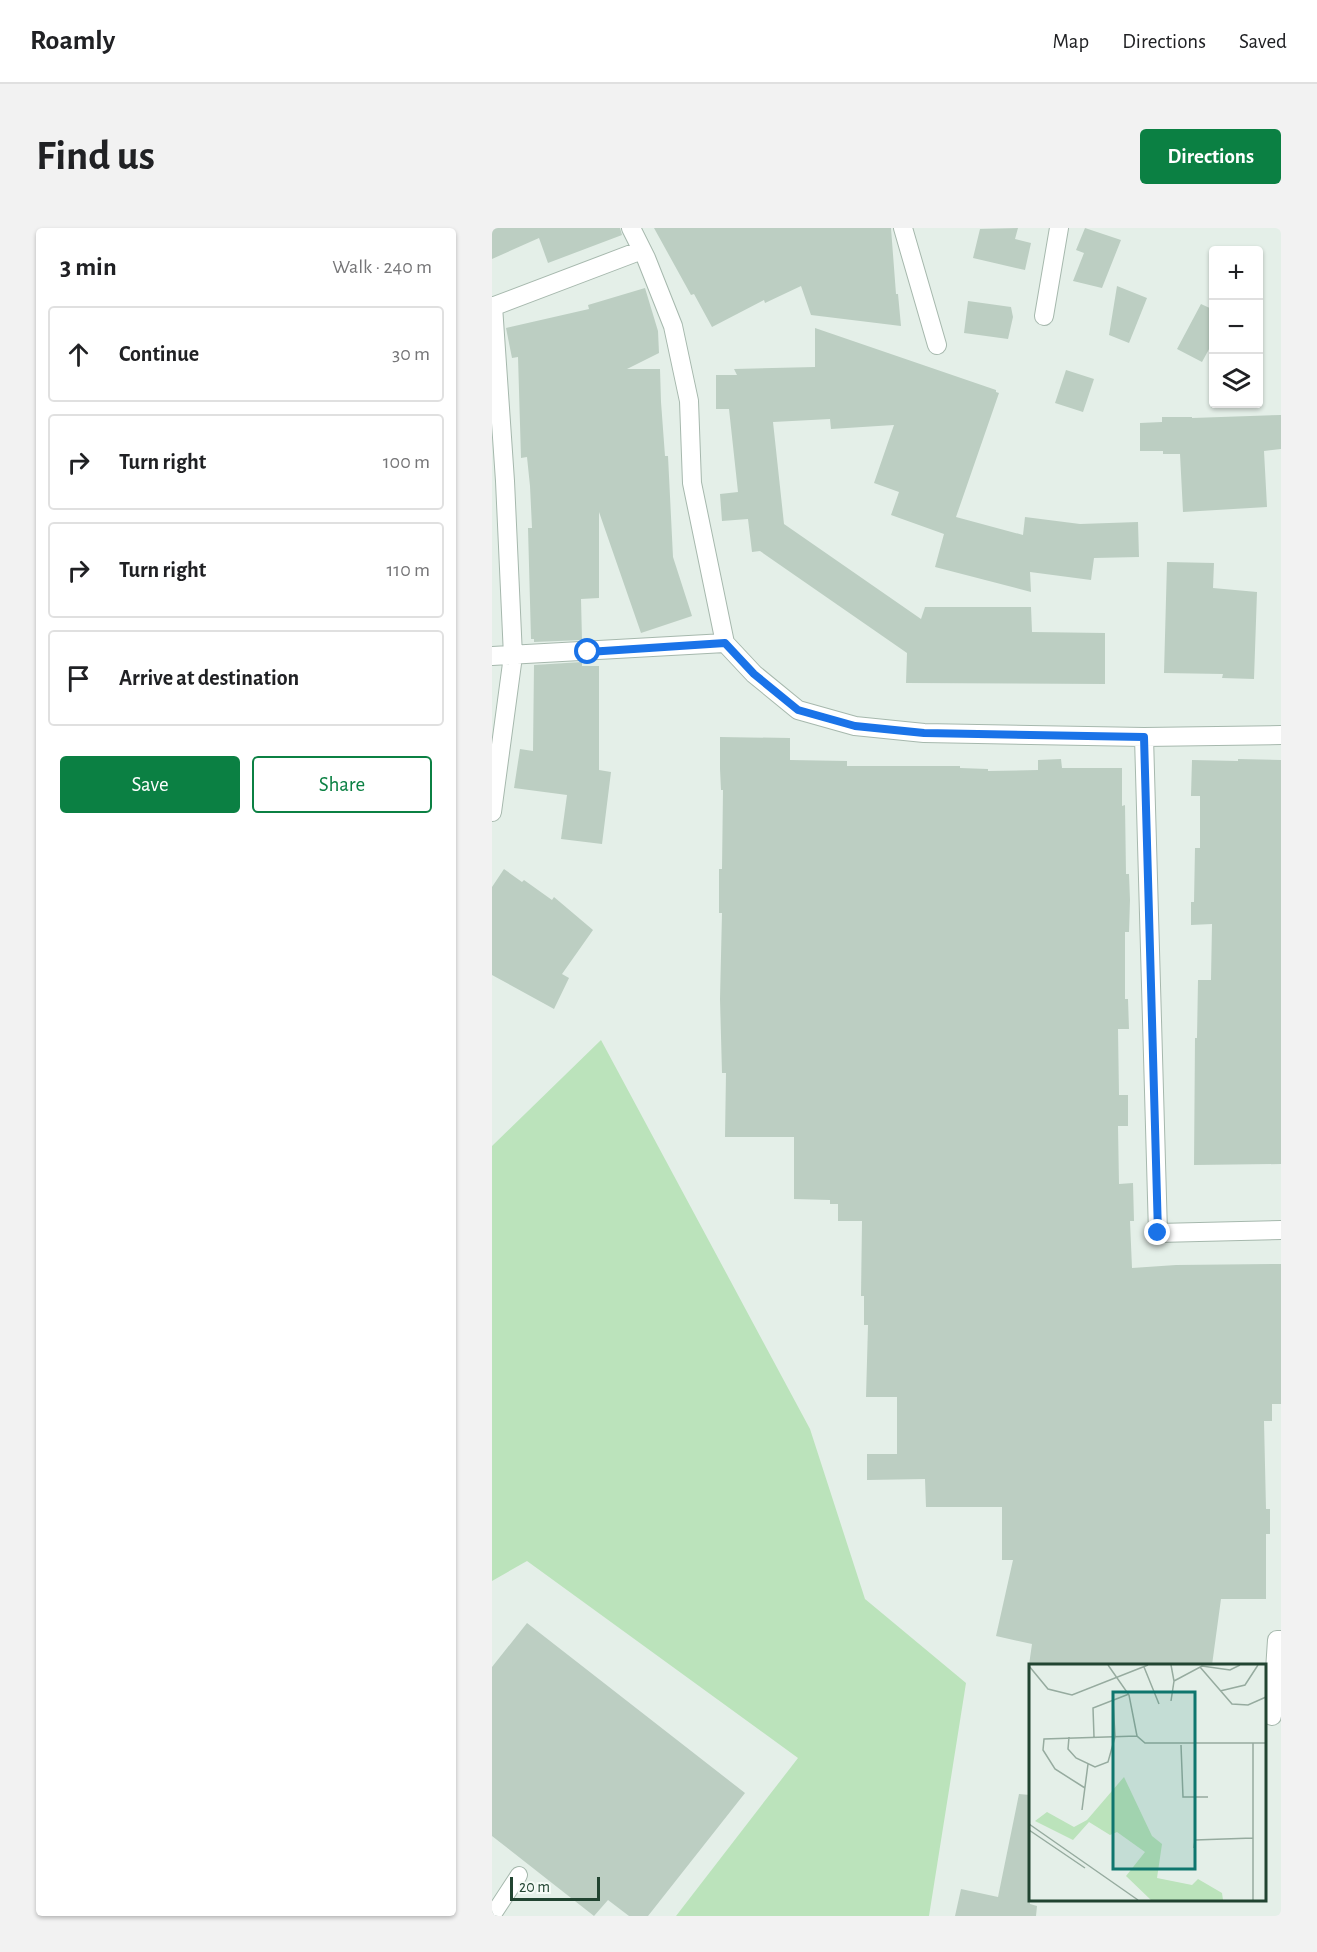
<!DOCTYPE html>
<html lang="en">
<head>
<meta charset="utf-8">
<style>
  :root { --surface:#fff; --page:#f2f2f2; --text:#202124; --muted:#757577; --line:#e0e0e0; --accent:#0b8043 }
  body { margin:0; font-family:"Alegreya Sans",sans-serif; background:var(--page); color:var(--text) }
  .controls { position:absolute; right:18px; top:18px; display:grid; overflow:hidden; border-radius:6px; box-shadow:0 2px 4px #0004 }
  .controls button { width:54px; height:54px; display:grid; place-items:center; padding:0; border:0; border-bottom:2px solid var(--line); background:var(--surface); color:var(--text); font:30px sans-serif }
  .scale { position:absolute; left:18px; bottom:15px; width:90px; box-sizing:border-box; padding-left:6px; border:3px solid #214431; border-top:0; font-size:16px; line-height:21px; white-space:nowrap; color:#214431; -webkit-text-stroke:4px #f6fbf7; paint-order:stroke }
  .stop { position:absolute; width:18px; height:18px; margin:-14px; border:4px solid #1a73e8; border-radius:50%; background:#fff }
  .stop.end { background:#1a73e8; border-color:#fff; box-shadow:0 2px 6px #0008 }
  .list { margin:0; padding:0; list-style:none }
  h2 { display:flex; justify-content:space-between; align-items:center; height:78px; margin:0; padding:0 24px; font-size:26px }
  h2 small { font-size:20px; font-weight:400; color:var(--muted) }
  .list li { display:grid; grid-template-columns:39px 1fr auto; gap:18px; align-items:center; box-sizing:border-box; height:96px; margin:0 12px 12px; padding:0 12px; border:2px solid var(--line); border-radius:6px }
  .list b { display:block; font-size:22px; white-space:nowrap }
  .list em { font-size:20px; font-style:normal; color:var(--muted) }
  .actions { display:flex; gap:12px; padding:18px 24px }
  .actions a { flex:1; padding:14px 0; border:2px solid var(--accent); border-radius:6px; text-align:center; font-size:21px; color:var(--accent) }
  .actions .main { background:var(--accent); color:#fff }
  .icon { flex:none; width:33px; height:33px; fill:none; stroke:currentColor; stroke-width:2; stroke-linecap:round; stroke-linejoin:round }
  .map { position:relative; flex:none; width:789px; height:1688px; overflow:hidden; border-radius:6px }
  header { display:flex; align-items:center; gap:36px; box-sizing:border-box; height:84px; padding:0 30px; background:var(--surface); border-bottom:2px solid var(--line) }
  header strong { font-size:28px }
  nav { display:flex; gap:33px; margin-inline-start:auto; font-size:21px }
  .intro { display:flex; align-items:center; justify-content:space-between; box-sizing:border-box; height:144px; padding:0 36px }
  h1 { margin:0; font-size:42px }
  .button { padding:15px 27px; border-radius:6px; background:var(--accent); color:#fff; font-size:21px; font-weight:700 }
  main { display:flex; gap:36px; padding:0 36px }
  aside { flex:1; background:var(--surface); border-radius:6px; box-shadow:0 2px 4px #0004 }
  .map>svg:first-child { display:block }
</style>
</head>
<body>
<header>
<strong>Roamly</strong>
<nav><a>Map</a><a>Directions</a><a>Saved</a></nav>
</header>
<div class="intro"><h1>Find us</h1><a class="button">Directions</a></div>
<main>
<aside>
<h2>3 min<small>Walk · 240 m</small></h2>
<ul class="list">
<li><svg class="icon" aria-label="ahead" viewBox="0 0 24 24"><path d="M12 20V5M6 11l6-6 6 6"/></svg><div><b>Continue</b></div><em>30 m</em></li>
<li><svg class="icon" aria-label="right" viewBox="0 0 24 24"><path d="M7 20v-9h11M14 6l5 5-5 5"/></svg><div><b>Turn right</b></div><em>100 m</em></li>
<li><svg class="icon" aria-label="right" viewBox="0 0 24 24"><path d="M7 20v-9h11M14 6l5 5-5 5"/></svg><div><b>Turn right</b></div><em>110 m</em></li>
<li><svg class="icon" aria-label="arrive" viewBox="0 0 24 24"><path d="M6 21V4h12l-3 4 3 4H6"/></svg><div><b>Arrive at destination</b></div></li>
</ul>
<div class="actions"><a class="main">Save</a><a>Share</a></div>
</aside>
<div class="map">
<svg width="789" height="1688" viewBox="0 0 789 1688">
  <rect width="100%" height="100%" fill="#e4efe8"/>
  <path fill="#bbe3bb" d="M109 812 318 1201 373 1371 474 1455 437 1688H184L306 1530 35 1333 0 1353V918Z"/>
  <path fill="#bccec2" d="M0 0H128L130 7 56 35 47 10 0 31Z
    M162 0H399L404 66H406L409 98 319 87 309 58 273 75 272 72 220 99 202 66 199 67Z
    M526 0 523 11 539 15 533 42 481 30 488 1Z
    M593 0 629 12 610 60 581 53 592 25 584 22Z
    M625 58 655 70 637 115 617 107Z
    M153 60 166 103 167 125 135 141H168L169 174 173 228H176L181 329 200 388 149 405 107 284V370L89 371 90 412 42 414V411H39L36 300H40L38 258 35 229 29 230 26 129 20 130 14 100 97 81 96 77Z
    M476 73 519 79 521 89 516 111 472 105Z
    M709 76 722 82V112L710 134 685 121Z
    M323 100 504 162V164L507 165 464 289 531 307 533 289 588 296 646 294 647 329 602 330 599 352 538 344 539 364 443 339 452 306 399 287 407 264 382 255 402 197 339 201 338 191 281 194 292 296 429 391 433 379H539L540 404 613 405V456L414 455 415 425 268 323 260 324 256 291 230 293 228 266 246 264 237 181H224V147H245L242 141 323 139Z
    M574 142 602 151 591 184 563 175Z
    M789 187V221L772 223 775 279 691 284 688 226H671V223H648V195L670 194V189H700V190Z
    M675 334 722 335 721 360 765 364 762 451 730 450 731 446 672 445Z
    M90 434V438H107V542L119 544 110 616 69 611 75 567 22 560 28 521 41 523 42 437Z
    M228 509 298 510V532L355 533V538H468V540L496 541V543L546 542V532L569 531 570 540H630V578L633 577 634 646H637L638 672 637 704H633V771H636L637 801H626L627 867H636V898H626L627 956 641 955 642 993H638L640 1040 684 1037 789 1036V1176H780V1193H772L774 1281H778V1306H774V1371H729L720 1437H537L540 1416 504 1408 521 1332H510V1279H434L433 1251 375 1252V1226H405V1169H374L376 1097H372V1068H369L370 993H346V976H338V972L302 971V909H233L234 845H230L228 771 230 685H227V641H230L231 562H229L228 541Z
    M746 531 789 532V936L702 937 703 810H705L706 752H719L720 696 699 697V674H702L703 620H708V568H699L700 532 746 533Z
    M12 641 30 654 32 652 60 672 62 669 101 702 70 746 77 750 62 781 0 747V659Z
    M35 1395 253 1565 156 1688H137L116 1672 102 1688 0 1608V1439Z
    M527 1566 538 1567V1676L545 1678 544 1688H463L469 1661 506 1669Z"/>
  <g fill="none" stroke-linecap="round" stroke-linejoin="round">
    <g stroke="#a6b8ad" stroke-width="18">
      <path id="lane" d="M0 1688 27 1647"/>
    </g>
    <g stroke="#a6b8ad" stroke-width="20">
      <path id="street" d="M139 0 154 30 181 98 197 173 200 255 233 415 262 446 306 482 363 498 432 505 652 509 789 507
        M411 0 445 117
        M0 79 150 22
        M552 88 567 0
        M0 428 233 415
        M652 509 666 1005 789 1002
        M0 584 21 428 13 253 1 78
        M780 1488 785 1412H789"/>
    </g>
    <use href="#lane" stroke="#fff" stroke-width="16"/>
    <use href="#street" stroke="#fff" stroke-width="18"/>
  </g>
  <g fill="none" stroke-linecap="round" stroke-linejoin="round">
    <path stroke="#1a73e8" stroke-width="8" d="M96 424 233 415 262 446 306 482 363 498 432 505 652 509 666 1005"/>
  </g>
  <g transform="translate(537 1436)">
    <rect width="237" height="237" fill="#e4efe8"/>
    <path d="M95 113 123 172 133 180 128 214 163 221 169 215 193 229 194 236H122L97 212 116 188 88 168 81 171 60 158 44 176 6 157 18 148 45 163 58 156Z" fill="#bbe3bb"/>
    <path fill="none" stroke="#96ab9f" stroke-width="1.5" d="M79 1 100 31 108 72 116 79H237M0 2 19 25 43 31 119 1M115 3 130 40M171 3 203 40 219 41 237 33M145 17 173 2 201 6 211 1M191 27 216 21 229 1M142 37 145 17 142 1M40 73 39 85 47 94 66 103 79 98 86 73 84 36M65 73 64 44 100 30M224 79V236M152 81 154 133H179M56 124 26 105 14 86 15 75 108 72M53 146 59 100M0 160 109 236M0 166 56 204M165 184 166 176 224 174"/>
    <path fill="#0f766e" fill-opacity="0.15" stroke="#0f766e" stroke-width="3" d="M84 28H166V205H84Z"/>
    <rect width="237" height="237" fill="none" stroke="#214431" stroke-width="3"/>
  </g>
</svg>
<div class="controls">
<button>+</button>
<button>−</button>
<button><svg class="icon" aria-label="layers" viewBox="0 0 24 24"><path d="M12 4l9 5-9 5-9-5zM3 14l9 5 9-5"/></svg></button>
</div>
<div class="scale">20 m</div>
<div class="stop" style="left:96px;top:424px"></div>
<div class="stop end" style="left:666px;top:1005px"></div>
</div>
</main>
</body>
</html>
